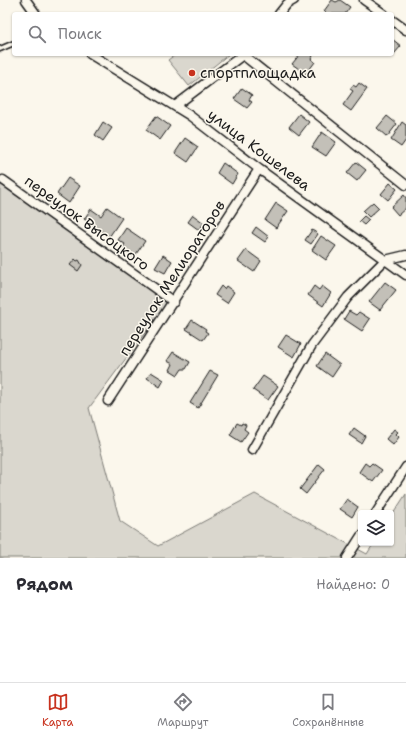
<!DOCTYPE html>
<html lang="ru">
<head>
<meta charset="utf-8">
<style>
  :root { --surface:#fff; --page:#f2f2f3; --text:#2b2b33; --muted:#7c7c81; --line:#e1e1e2; --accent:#c8321e }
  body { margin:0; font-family:"Shantell Sans",sans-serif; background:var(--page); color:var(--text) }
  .controls { position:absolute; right:12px; bottom:12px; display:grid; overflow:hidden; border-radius:4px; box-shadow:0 1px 3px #0004 }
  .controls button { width:36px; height:36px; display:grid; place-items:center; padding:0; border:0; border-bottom:1px solid var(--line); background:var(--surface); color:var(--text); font:20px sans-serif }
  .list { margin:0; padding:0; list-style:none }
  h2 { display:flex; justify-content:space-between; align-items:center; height:52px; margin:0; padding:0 16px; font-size:17px }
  h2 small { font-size:13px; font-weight:400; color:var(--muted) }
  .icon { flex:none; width:22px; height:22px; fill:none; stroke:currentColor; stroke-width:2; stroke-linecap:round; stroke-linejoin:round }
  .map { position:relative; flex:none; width:406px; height:558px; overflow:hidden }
  .search { position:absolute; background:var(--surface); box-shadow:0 1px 3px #0004; left:12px; right:12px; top:12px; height:44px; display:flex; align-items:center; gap:10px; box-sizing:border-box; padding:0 14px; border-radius:4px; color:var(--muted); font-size:15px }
  .sheet { height:124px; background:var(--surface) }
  nav { display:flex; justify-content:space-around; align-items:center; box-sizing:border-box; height:56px; border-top:1px solid var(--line); background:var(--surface); font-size:11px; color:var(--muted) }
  nav a { display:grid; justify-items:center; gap:2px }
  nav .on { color:var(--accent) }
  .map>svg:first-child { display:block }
</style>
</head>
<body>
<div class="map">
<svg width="406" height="558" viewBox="0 0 406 558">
  <rect width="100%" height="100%" fill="#fbf7ec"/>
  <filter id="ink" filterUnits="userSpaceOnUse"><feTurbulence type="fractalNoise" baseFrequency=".025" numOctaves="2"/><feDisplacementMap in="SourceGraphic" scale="8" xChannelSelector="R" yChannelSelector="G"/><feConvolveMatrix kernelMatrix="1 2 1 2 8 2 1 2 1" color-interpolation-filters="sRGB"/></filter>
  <g filter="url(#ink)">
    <path fill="#dad7ce" stroke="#7b7a75" d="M176 54H229L189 86 168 60Z
      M0 184 168 302 89 408 120 521 158 546 255 494 367 554 374 543H391V517L406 494V558H0Z"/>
    <path fill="#c3c0b8" stroke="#1c1c1c" d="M332 0 336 2 340 0 350 7 345 14H327L324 11Z
      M392 39 401 46 394 54 392 53Z
      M300 54H311L313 56 311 59 315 62 306 74 292 64Z
      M359 83 367 89 351 111 343 105 353 91 350 89 353 85 356 87Z
      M242 88 252 95 249 100 252 102 247 108 234 99Z
      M299 114 309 122 299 135 289 127Z
      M156 116 170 126 160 140 146 130Z
      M387 116 397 124 387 137 377 128Z
      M103 122 112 128 103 141 95 135Z
      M402 122 406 125V140L401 147 391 140Z
      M322 132 336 142 326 156 312 147Z
      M185 138 198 147 188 162 175 153Z
      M356 162 366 170 357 181 347 173Z
      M223 163 238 174 232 184 217 173Z
      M68 178 80 186 69 203 57 194Z
      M390 183 397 189 388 200 381 194Z
      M404 195 406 198V208L398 215 391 207Z
      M373 202 379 208 369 217 363 211Z
      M276 203 288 211 276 228 265 220Z
      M107 207 122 218 109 237 84 219 91 209 101 216Z
      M193 215 204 223 199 230 188 222Z
      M364 216 369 220 364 225 359 221Z
      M256 227 269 237 265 242 252 233Z
      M126 228 145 241 134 257 122 248 125 244 118 240Z
      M312 230 318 234 311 244 305 240Z
      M321 236 336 246 326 260 312 250Z
      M246 250 261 261 254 272 238 261Z
      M163 255 172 261 165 273 155 268Z
      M75 259 77 261 79 260 82 265 78 271 70 265Z
      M385 282 396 290 380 310 369 302Z
      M221 286 224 289 226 286 234 292 227 303 215 295Z
      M314 286 319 290 322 286 331 293 323 306 308 295Z
      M349 311 356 315 359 312 370 319 362 331 344 319Z
      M192 320 206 329 205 331 208 333 203 340 186 329Z
      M286 335 301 344 294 357 278 347Z
      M173 352 190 362 186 369H182L178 375 170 370 173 364 167 361Z
      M325 354 340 365 332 377 317 366Z
      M210 371 218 375 198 408 190 403Z
      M151 372 164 380 160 387 147 378Z
      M263 376 278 386 268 400 253 390Z
      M237 423 241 425 242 423 246 425 244 429 248 432 241 442 230 435Z
      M354 428 365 436 361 443 349 435Z
      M394 429 398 432 396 434 399 437 393 445 386 439Z
      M365 463 369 466 372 463 382 470 373 482 359 472Z
      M319 464 325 469 306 494 300 489Z
      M347 499 358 507 352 517 340 509Z"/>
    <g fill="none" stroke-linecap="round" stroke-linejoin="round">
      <g stroke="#1c1c1c" stroke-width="7">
        <path id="lane" d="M0 49 14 43"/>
      </g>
      <g stroke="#1c1c1c" stroke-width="11">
        <path id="street" d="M26 0 36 14
          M364 0 384 14
          M279 14 287 4 294 0
          M392 20 406 30
          M90 54 189 115 259 169 406 275
          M243 55 406 185
          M175 106 244 54
          M3 180 174 302
          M108 401 259 169
          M252 450 312 345 348 297 385 260 406 255
          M376 513 406 467
          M347 558 361 536"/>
      </g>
      <use href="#lane" stroke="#fbf7ec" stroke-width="4"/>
      <use href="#street" stroke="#fbf7ec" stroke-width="8"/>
    </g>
  </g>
  <circle fill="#c8321e" stroke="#fbf7ec" stroke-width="1.5" cx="192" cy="73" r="4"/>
  <g text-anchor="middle" stroke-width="3" stroke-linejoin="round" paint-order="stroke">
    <g font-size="15" fill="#1c1c1c" stroke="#fbf7ec" text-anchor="start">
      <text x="200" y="78">спортплощадка</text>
    </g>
    <g font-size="15" fill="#1c1c1c" stroke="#fbf7ec">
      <text transform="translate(259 150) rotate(37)" y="5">улица Кошелева</text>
      <text transform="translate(87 223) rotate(36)" y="5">переулок Высоцкого</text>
      <text transform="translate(172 278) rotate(-57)" y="5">переулок Мелиораторов</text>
    </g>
  </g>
</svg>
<div class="controls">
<button><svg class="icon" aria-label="layers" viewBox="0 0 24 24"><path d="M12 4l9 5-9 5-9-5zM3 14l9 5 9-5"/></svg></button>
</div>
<div class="search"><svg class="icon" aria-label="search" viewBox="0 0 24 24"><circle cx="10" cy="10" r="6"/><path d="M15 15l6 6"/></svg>Поиск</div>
</div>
<section class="sheet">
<h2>Рядом<small>Найдено: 0</small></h2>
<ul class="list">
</ul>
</section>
<nav>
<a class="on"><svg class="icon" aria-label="map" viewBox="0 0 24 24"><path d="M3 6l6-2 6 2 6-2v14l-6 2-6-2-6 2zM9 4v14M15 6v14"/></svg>Карта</a>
<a><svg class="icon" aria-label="directions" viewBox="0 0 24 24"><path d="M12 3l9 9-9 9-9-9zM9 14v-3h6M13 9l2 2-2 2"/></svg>Маршрут</a>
<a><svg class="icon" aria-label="saved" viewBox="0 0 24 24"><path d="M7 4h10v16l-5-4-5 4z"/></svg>Сохранённые</a>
</nav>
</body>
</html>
